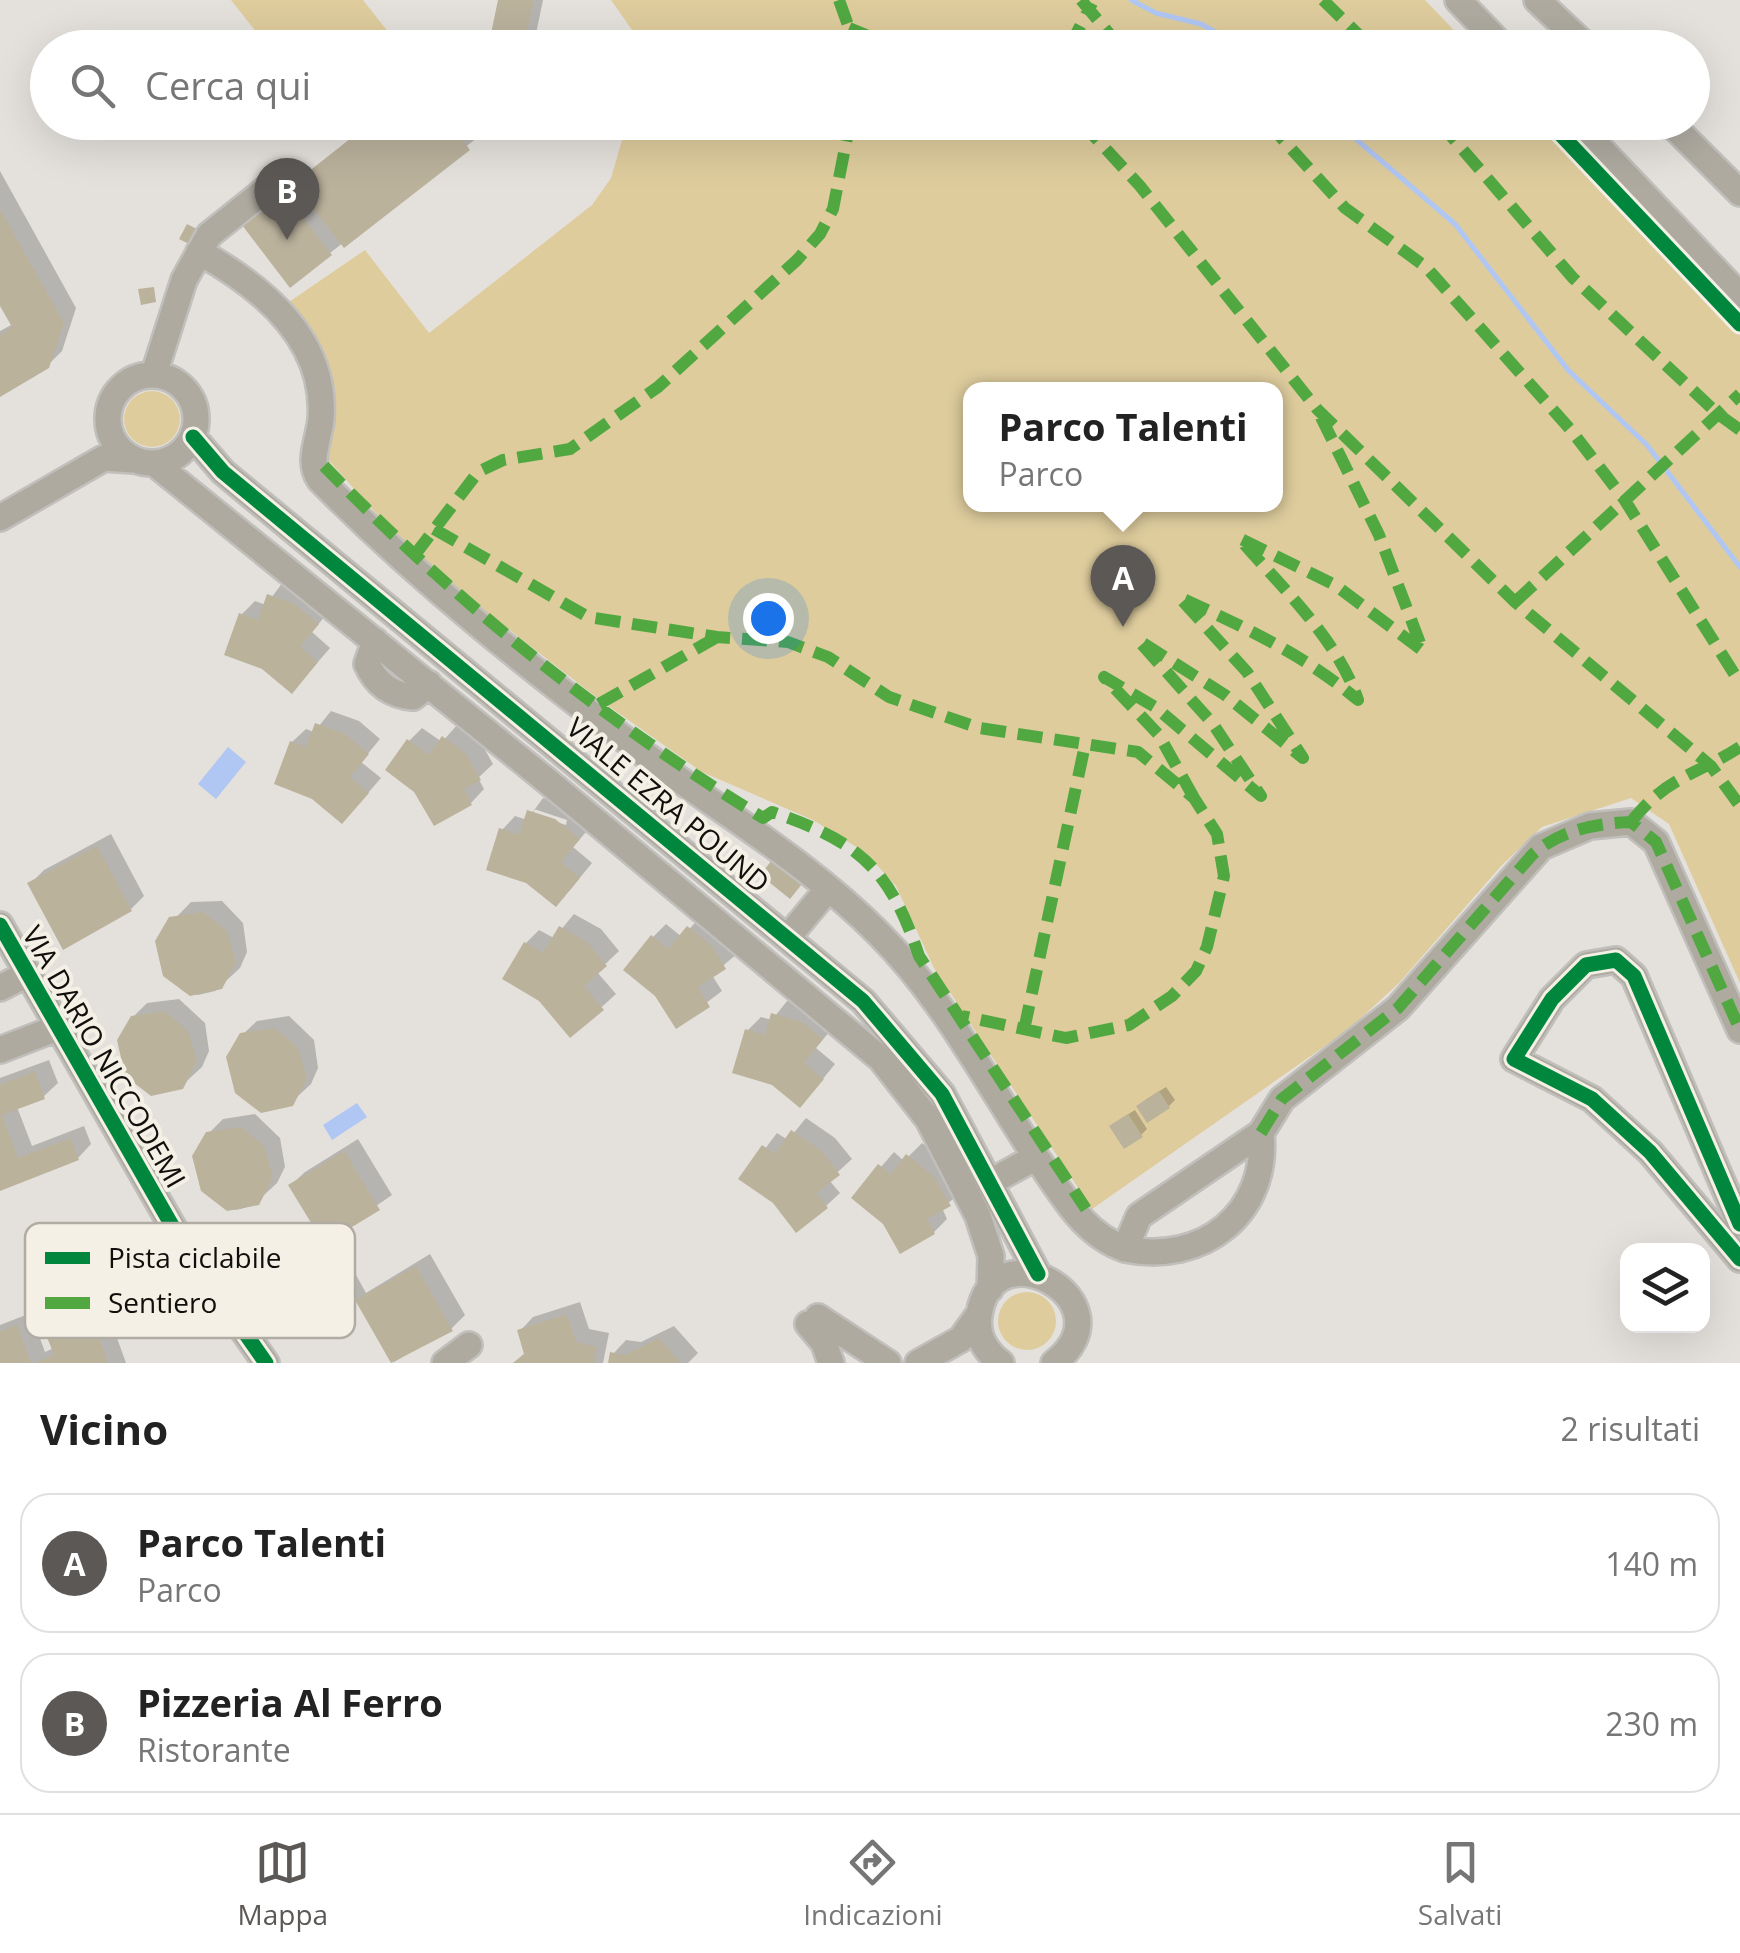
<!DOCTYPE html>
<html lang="it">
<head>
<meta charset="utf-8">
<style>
  :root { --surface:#fff; --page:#f2f2f2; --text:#222; --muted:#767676; --line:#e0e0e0; --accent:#5b5855 }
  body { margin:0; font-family:"Open Sans",sans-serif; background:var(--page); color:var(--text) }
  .controls { position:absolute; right:30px; bottom:30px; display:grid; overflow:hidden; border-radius:20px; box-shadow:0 10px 40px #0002 }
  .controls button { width:90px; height:90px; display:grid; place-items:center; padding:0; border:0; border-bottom:2px solid var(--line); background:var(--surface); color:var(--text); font:50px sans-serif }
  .you { position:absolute; left:768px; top:618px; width:35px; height:35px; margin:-25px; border:8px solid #fff; border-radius:50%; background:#1a73e8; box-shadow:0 0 0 15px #1a73e833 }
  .badge { display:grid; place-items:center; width:65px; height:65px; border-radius:50%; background:var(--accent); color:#fff; font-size:32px; font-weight:700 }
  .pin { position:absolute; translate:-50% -82px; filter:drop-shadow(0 2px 5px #0008) }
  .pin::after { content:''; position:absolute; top:52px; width:35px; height:30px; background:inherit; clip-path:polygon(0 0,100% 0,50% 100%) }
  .popup { position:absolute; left:963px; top:382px; width:320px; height:130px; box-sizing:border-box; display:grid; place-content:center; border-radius:20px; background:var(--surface); filter:drop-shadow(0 2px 8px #0005); font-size:32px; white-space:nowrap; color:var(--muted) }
  .popup b { font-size:38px; color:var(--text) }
  .popup::after { content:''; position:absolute; left:50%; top:100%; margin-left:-20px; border:20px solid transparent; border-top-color:var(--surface) }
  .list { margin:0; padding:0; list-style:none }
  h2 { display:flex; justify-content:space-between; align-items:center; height:130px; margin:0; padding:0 40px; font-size:42px }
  h2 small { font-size:32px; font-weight:400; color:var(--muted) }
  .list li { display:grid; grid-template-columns:65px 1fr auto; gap:30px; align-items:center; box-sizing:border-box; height:140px; margin:0 20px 20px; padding:0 20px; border:2px solid var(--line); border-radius:30px }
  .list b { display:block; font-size:38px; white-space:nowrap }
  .list p { margin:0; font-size:32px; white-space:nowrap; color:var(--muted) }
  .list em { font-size:32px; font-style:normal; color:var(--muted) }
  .icon { flex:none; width:55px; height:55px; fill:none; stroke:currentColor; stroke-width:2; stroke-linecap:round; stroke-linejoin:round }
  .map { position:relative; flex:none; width:1740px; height:1363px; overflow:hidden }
  .search { position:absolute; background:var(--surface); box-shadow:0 10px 40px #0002; left:30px; right:30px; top:30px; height:110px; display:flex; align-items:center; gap:25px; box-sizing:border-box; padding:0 35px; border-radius:55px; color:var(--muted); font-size:38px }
  .sheet { height:450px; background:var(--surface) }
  nav { display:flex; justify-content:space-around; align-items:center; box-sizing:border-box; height:140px; border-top:2px solid var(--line); background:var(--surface); font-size:28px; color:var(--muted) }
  nav a { display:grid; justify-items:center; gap:5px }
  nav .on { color:var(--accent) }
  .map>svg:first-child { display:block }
</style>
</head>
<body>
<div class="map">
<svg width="1740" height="1363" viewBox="0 0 1740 1363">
  <rect width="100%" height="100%" fill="#e4e1dc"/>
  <path fill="#decc9d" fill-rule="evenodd" d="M231 0H363L400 47H268Z
    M611 0H1425L1470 47H633L632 30Z
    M627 123H1542L1740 332V983L1669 824 1631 798 1542 827 1501 866 1399 983 1348 1030 1092 1209 934 968 896 886 866 853 813 820 702 772 596 697 414 556 324 455 325 376 289 302 365 250 429 333 592 205 611 178ZM970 390H1276V504H970Z
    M124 419a28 28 0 1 1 56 0a28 28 0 1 1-56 0Z
    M998 1321a29 29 0 1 1 58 0a29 29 0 1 1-58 0Z"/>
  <path fill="#b0c6f3" d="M228 747 246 762 216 799 198 784Z
    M357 1103 367 1117 332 1140 323 1125Z"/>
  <path fill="#0003" fill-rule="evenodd" d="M501 0H543L533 48H490Z
    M371 122H473L482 134 330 253 259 212Z
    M0 171 76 308 62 351 47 366 0 394V331L13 324 0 301Z
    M283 582 330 610 312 632 330 648 305 677 263 666 242 614 255 601 266 605Z
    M331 711 359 721 380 739 361 762 381 778 356 807 292 742 306 729 314 732Z
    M458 724 479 739 493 764 478 778 484 789 471 803 409 741 422 728 442 742Z
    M543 798 569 806 592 825 573 847 592 863 569 891 527 880 502 830 515 816 527 820ZM534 809 567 820 566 825 534 815Z
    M111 834 144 896 131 909 30 884 44 870Z
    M222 901 243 923 247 952 240 968 215 991 198 995 183 991 162 969 157 949 159 935 191 902Z
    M574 914 601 929 619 951 597 972 616 994 571 1035 526 943 539 930 554 938Z
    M703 914 738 953 712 975 722 991 677 1025 653 937 666 924 682 937Z
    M179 999 205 1023 209 1051 202 1067 177 1090 132 1018 147 1003Z
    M787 1001 816 1009 835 1025 816 1048 835 1064 813 1091 747 1031 761 1017 772 1020Z
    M289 1016 314 1040 318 1068 311 1084 286 1107 242 1035 257 1021Z
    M49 1060 58 1083 44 1096 17 1107 32 1146 84 1126 91 1144 78 1158 0 1188V1078Z
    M1166 1087 1175 1100 1169 1106 1145 1100Z
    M1135 1110 1147 1129 1141 1135 1119 1120Z
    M255 1114 280 1138 285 1167 277 1183 252 1206 236 1210 221 1206 199 1184 208 1134 223 1119Z
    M806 1118 835 1138 852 1159 829 1180 840 1193 826 1206 775 1201 742 1179 777 1133 788 1140Z
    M358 1139 392 1195 334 1235 366 1293 430 1254 465 1315 451 1329 394 1362 358 1299 301 1334 269 1278 283 1264 325 1240 291 1185 305 1172Z
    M922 1143 947 1163 963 1191 942 1208 947 1219 934 1232 885 1222 854 1198 894 1152 904 1161Z
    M98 1285 126 1363H0V1325L31 1313 45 1352 54 1348 41 1314 55 1301Z
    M580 1302 589 1329 609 1333 603 1363H514L526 1352 520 1331 533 1317Z
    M674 1326 698 1353 688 1363H611L613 1354 626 1340 641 1342Z"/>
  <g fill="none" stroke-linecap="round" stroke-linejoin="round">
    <path stroke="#b0c6f3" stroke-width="5" d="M1131 0 1156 13 1201 24 1244 48
      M1336 122 1455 224 1568 370 1647 445 1740 567"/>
  </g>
  <path fill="#bbb29c" d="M498 0H534L523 48H488Z
    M372 122H449L470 150 344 248 294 183Z
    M283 193 332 255 290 288 242 225Z
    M0 209 64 323 49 368 0 397V335L12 327 0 306Z
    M187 224 197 229 189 244 179 239Z
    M154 287 156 302 141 305 138 289Z
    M267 594 294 604 319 624 300 647 318 662 292 694 262 669 224 655 239 613 258 620Z
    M315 723 345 734 369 754 350 777 369 793 342 824 312 799 274 784 290 741 306 747Z
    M442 736 465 753 481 780 464 789 472 805 434 826 414 792 385 770 407 739 429 755Z
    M527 810 555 819 580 839 561 862 580 878 556 907 526 883 486 870 499 828 519 835Z
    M97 846 132 911 63 950 27 883Z
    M772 860 802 884 790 899 760 875Z
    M203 912 227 931 236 962 222 989 190 996 163 976 155 941 169 917Z
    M559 926 587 942 607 966 584 986 604 1010 570 1038 539 1001 502 979 524 942 543 953Z
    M687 926 711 945 726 969 698 987 710 1007 676 1029 655 996 623 970 651 935 668 949Z
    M165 1011 188 1031 197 1061 183 1089 151 1096 125 1076 117 1040 131 1016Z
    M771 1013 802 1022 823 1039 804 1063 824 1079 800 1108 772 1085 732 1073 745 1029 765 1035Z
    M275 1028 298 1048 307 1078 293 1106 261 1113 235 1093 226 1057 240 1033Z
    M35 1071 45 1099 2 1115 18 1158 71 1138 79 1160 0 1191V1085Z
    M1159 1091 1170 1108 1147 1123 1136 1106Z
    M1128 1114 1143 1137 1124 1149 1109 1126Z
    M241 1127 264 1146 273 1177 259 1205 227 1211 201 1191 192 1156 206 1132Z
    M791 1130 822 1151 840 1175 816 1193 828 1208 796 1233 773 1203 738 1179 762 1145 775 1154Z
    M344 1151 380 1210 324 1244 288 1185Z
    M906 1154 934 1177 951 1206 927 1219 935 1234 900 1254 883 1224 851 1198 878 1164 891 1174Z
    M320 1247 353 1307 300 1337 266 1277Z
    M416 1266 453 1331 391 1363 355 1300Z
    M84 1297 108 1363H34L54 1355 38 1314Z
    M567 1314 576 1342 597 1347 594 1363H513L524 1354 517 1330Z
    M17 1325 31 1363H0V1331Z
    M659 1338 681 1363H608L610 1352 625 1355Z"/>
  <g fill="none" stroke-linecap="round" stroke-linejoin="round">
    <g stroke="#c1bfbc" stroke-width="30">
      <path id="minor" d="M1458 0 1504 48
        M1537 0 1588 48
        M1575 122 1740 296
        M1669 122 1740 193
        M199 252C261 286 327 339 321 419 319 440 307 462 320 480 420 581 530 669 644 754 723 813 810 864 879 934 944 999 986 1081 1036 1157
        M154 374 184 280 209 235 284 175
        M108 419a44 44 0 1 1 88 0a44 44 0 1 1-88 0Z
        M193 437 223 472 863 1001 942 1094 1038 1274
        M154 463 546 780 881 1059 928 1119 978 1216 991 1256 990 1289
        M0 518 104 458 133 460
        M375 641 367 664C376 684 391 695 413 697L429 684
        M0 925 182 1243 266 1363
        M788 937 828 889
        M0 988 27 974
        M0 1050 57 1028
        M989 1183 1036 1157C1062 1193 1081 1233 1125 1249L1139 1216 1261 1133 1282 1099 1398 1008 1541 847 1590 826 1631 822 1656 842 1740 1030
        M1740 1224 1634 976 1616 960 1586 965 1552 999 1514 1059 1592 1099 1650 1152 1740 1259
        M1125 1249C1203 1265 1269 1213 1261 1133
        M818 1317 888 1363
        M808 1324 824 1343 831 1363
        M445 1363 469 1345
        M918 1363 961 1339 979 1314
        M1001 1363C985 1351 976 1336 979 1316 991 1223 1133 1302 1054 1363"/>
    </g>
    <use href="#minor" stroke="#aeaaa0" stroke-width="25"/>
    <path stroke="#51a841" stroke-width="12" stroke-dasharray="25 12" stroke-linecap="butt" d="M839 0 849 28 850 48
      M1081 0 1112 37 1129 48
      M1323 0 1372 48
      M849 28 897 48
      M1069 48 1092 3
      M1081 122 1140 186 1317 409 1515 602 1711 766 1740 806
      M1267 122 1345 208 1426 267 1570 429 1624 499 1740 683
      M1439 122 1573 278 1718 414 1740 430
      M324 466C453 600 604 721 763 818L772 812C860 842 890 869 919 956L1086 1209
      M434 529 588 617 717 637 788 642 828 657 889 697 979 728 1138 752 1194 798 1217 834 1224 876 1207 947 1196 971 1172 996 1129 1025 1066 1038 962 1016
      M414 556 478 472 503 460 570 449 658 387 797 260 820 234 833 209 850 122
      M1515 602 1740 394
      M599 704 717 637
      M1194 798 1159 735 1104 677 1155 707 1261 796 1213 724 1138 640 1225 695 1303 758 1247 672 1179 597C1244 627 1303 654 1358 700 1337 638 1281 587 1239 538L1335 585 1423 651 1379 535 1317 409
      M1631 822C1667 776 1695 776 1740 747
      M1024 1030 1085 745
      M1261 1133 1282 1099 1398 1008 1532 855C1558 831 1596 823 1631 822L1656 842 1740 1030"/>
    <g stroke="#f4f0e5" stroke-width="21">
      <path id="cycleway" d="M1549 122 1740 324
        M193 437 223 472 863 1001 942 1094 1038 1274
        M0 925 182 1243 266 1363
        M1740 1224 1634 976 1616 960 1586 965 1552 999 1514 1059 1592 1099 1650 1152 1740 1259"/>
    </g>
    <use href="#cycleway" stroke="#00873e" stroke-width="15"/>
  </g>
  <g text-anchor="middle" stroke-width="8" stroke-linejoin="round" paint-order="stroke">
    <g font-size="28" fill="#110f0c" stroke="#f4f0e5">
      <text transform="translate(668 805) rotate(40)" y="10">VIALE EZRA POUND</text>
      <text transform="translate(104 1057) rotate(60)" y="10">VIA DARIO NICCODEMI</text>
    </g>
  </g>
  <rect x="25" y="1223" width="330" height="115" rx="15" fill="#f4f0e5" stroke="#b0aca4" stroke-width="2.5"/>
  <rect x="45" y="1252" width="45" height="12" fill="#00873e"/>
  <rect x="45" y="1297" width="45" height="12" fill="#51a841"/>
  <g font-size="28" fill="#110f0c">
    <text x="108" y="1268">Pista ciclabile</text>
    <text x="108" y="1313">Sentiero</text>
  </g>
</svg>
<div class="controls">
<button><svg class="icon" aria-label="layers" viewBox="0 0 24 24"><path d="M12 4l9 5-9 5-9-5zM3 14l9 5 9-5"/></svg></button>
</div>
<div class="you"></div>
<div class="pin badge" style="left:1123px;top:627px">A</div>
<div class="popup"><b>Parco Talenti</b>Parco</div>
<div class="pin badge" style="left:287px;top:240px">B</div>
<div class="search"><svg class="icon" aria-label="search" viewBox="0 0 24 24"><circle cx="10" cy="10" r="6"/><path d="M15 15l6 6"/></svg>Cerca qui</div>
</div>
<section class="sheet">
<h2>Vicino<small>2 risultati</small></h2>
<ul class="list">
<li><span class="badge">A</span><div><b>Parco Talenti</b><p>Parco</p></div><em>140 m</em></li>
<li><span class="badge">B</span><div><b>Pizzeria Al Ferro</b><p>Ristorante</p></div><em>230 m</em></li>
</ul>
</section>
<nav>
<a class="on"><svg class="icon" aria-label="map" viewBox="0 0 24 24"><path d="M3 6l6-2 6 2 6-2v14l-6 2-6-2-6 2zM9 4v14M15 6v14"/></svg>Mappa</a>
<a><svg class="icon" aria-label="directions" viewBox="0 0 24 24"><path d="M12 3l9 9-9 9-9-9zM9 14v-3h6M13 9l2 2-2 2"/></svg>Indicazioni</a>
<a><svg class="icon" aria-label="saved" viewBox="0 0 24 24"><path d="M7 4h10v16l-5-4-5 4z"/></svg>Salvati</a>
</nav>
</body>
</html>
